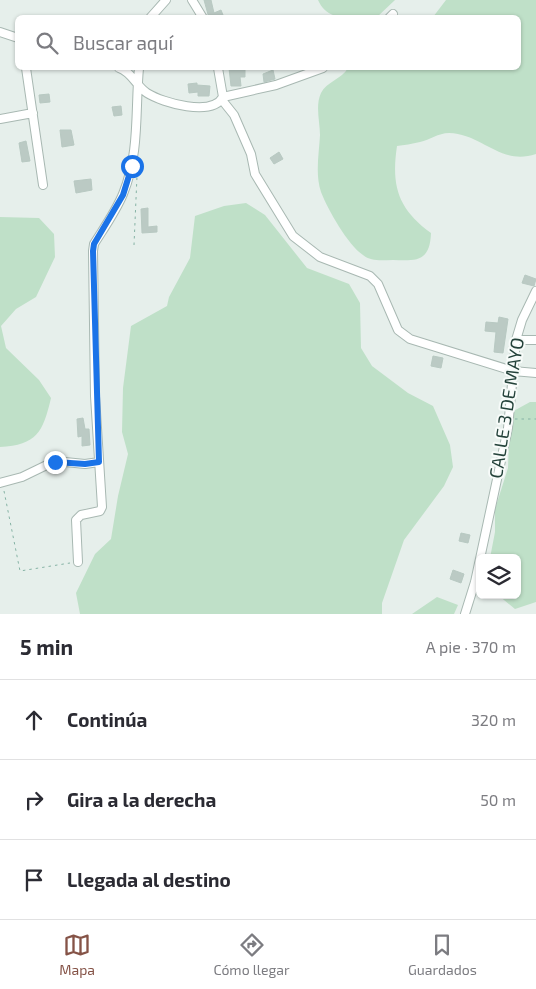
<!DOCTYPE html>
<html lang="es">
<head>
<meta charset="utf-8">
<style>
  :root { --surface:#fff; --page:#f2f2f3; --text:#2b2b33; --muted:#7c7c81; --line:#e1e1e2; --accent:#855347 }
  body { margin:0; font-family:"Exo 2",sans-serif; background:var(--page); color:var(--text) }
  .controls { position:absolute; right:15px; bottom:15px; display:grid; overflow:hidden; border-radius:8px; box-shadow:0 1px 4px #0004 }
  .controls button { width:45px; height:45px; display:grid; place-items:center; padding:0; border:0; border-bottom:1px solid var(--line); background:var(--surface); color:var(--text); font:25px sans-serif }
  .stop { position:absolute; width:15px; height:15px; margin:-11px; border:4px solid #1a73e8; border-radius:50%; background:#fff }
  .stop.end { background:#1a73e8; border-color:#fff; box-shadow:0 1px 5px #0008 }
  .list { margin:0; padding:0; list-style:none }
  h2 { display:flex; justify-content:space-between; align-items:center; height:65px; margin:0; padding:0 20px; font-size:21px }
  h2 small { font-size:16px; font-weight:400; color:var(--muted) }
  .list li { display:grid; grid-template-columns:32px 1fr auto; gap:15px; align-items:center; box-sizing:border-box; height:80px; padding:0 20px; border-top:1px solid var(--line) }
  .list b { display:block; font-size:19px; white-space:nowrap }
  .list em { font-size:16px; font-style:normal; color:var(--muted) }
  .icon { flex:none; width:28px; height:28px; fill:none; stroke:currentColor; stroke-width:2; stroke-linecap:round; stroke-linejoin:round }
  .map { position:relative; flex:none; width:536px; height:614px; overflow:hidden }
  .search { position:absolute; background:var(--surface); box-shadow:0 1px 4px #0004; left:15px; right:15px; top:15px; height:55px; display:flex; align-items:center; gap:12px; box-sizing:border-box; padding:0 18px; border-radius:8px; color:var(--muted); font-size:19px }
  .sheet { height:305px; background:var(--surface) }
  nav { display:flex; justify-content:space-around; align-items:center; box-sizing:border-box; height:70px; border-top:1px solid var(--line); background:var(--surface); font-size:14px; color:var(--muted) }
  nav a { display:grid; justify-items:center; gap:2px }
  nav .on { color:var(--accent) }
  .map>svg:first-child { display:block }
</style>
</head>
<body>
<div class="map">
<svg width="536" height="614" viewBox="0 0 536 614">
  <rect width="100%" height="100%" fill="#e6efeb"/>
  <path fill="#bfe0c8" d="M318 0H395L376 18C355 18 328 23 318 0Z
    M446 0H536V154C500 166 483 134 449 133 438 133 430 140 420 142 412 144 404 145 397 146 391 186 398 209 431 233 430 262 416 261 393 260 383 260 371 262 363 255 348 245 328 210 321 192 315 174 319 154 320 135 320 122 315 106 321 93 326 82 342 79 348 68H518V18L433 17Z
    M246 203 265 215 307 268 349 284 360 303 361 348 372 366 408 393 433 406 450 445 453 467 444 486 404 540 382 603V614H80L76 593 95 554 111 539 118 496 128 454 122 432 123 388 131 326 167 306 169 297 190 258 195 216 224 206Z
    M0 217 39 218 54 234 55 257 36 297 16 309 1 326 6 348 39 380 51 398C43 432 37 445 0 447Z
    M530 402H536V602L515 609 498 595H517V558H490L495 532V509L508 468 510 413Z
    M437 597 458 605 454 614H412Z"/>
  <path fill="#bbcac4" stroke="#b8c9c2" d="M204 0H211L214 13 221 10 223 15 209 18Z
    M229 68H245V77H240L241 86H231Z
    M273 70 275 79 264 82 263 74Z
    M197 83V85L210 86 209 96H198V92L189 93 188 84Z
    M49 94 50 102 40 103 39 95Z
    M121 106 122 115 114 116 112 107Z
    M60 130H71L74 145 62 147Z
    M26 141 30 161 22 162 19 143Z
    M279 152 283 159 274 164 270 158Z
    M91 179 92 190 76 193 74 181Z
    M148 208V227L157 226V232L142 233 141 209Z
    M525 275 536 279 534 286 522 283Z
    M499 317 508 319 503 353 494 352 496 332 485 331 486 322 498 323Z
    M433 356 443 358 441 368 431 366Z
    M83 418 85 429H89L90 445 82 446V436L78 437 77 419Z
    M461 533 470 535 468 543 459 541Z
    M453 570 464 574 461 583 450 579Z"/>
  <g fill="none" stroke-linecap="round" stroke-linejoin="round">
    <g stroke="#a8b8b2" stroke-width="10">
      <path id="minor" d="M192 0 203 18
        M150 18 166 0
        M389 18 393 14
        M0 32 18 38
        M26 68 43 185
        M119 68C132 72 136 86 147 93 163 103 212 117 223 97L218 68
        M223 97 276 85 323 68
        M222 100 234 115 251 154 255 174 293 236 320 257 370 276 378 284 398 330 410 339 513 371 536 373
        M0 119 33 113
        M516 340H536
        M0 483 22 477 55 461 85 464 99 462
        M78 562 76 520 81 515 100 511 102 507 95 396 93 251 94 244C104 228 116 211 123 194 140 153 135 110 139 68
        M465 614 475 582 508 428 516 340 522 320 536 291"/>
    </g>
    <path stroke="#86b3a5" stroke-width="1" stroke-dasharray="2.5 4" stroke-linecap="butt" d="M134 245 137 176
      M515 419H536
      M4 491 20 571 70 563"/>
    <use href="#minor" stroke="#fff" stroke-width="8"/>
  </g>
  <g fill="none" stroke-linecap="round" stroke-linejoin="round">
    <path stroke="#1a73e8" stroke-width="6" d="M55 462 85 464 99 462 93 251 94 244 123 195 132 166"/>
  </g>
  <g text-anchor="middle" stroke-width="4" stroke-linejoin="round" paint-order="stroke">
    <g font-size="18" fill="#24423a" stroke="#f7fbf9">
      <text transform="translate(507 408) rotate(-81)" y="6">CALLE 3 DE MAYO</text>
    </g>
  </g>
</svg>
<div class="controls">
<button><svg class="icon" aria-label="layers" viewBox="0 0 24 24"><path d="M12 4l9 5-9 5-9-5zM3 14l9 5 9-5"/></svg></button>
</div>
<div class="stop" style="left:132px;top:166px"></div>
<div class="stop end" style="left:55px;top:462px"></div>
<div class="search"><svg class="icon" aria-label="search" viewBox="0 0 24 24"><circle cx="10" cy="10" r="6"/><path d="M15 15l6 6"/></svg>Buscar aquí</div>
</div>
<section class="sheet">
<h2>5 min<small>A pie · 370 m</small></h2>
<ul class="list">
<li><svg class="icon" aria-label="ahead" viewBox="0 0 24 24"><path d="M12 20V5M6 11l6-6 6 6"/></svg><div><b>Continúa</b></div><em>320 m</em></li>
<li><svg class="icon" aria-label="right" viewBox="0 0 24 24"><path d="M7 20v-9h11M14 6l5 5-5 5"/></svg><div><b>Gira a la derecha</b></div><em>50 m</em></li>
<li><svg class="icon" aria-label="arrive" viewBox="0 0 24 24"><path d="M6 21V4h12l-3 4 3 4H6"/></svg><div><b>Llegada al destino</b></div></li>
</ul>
</section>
<nav>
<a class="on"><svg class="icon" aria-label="map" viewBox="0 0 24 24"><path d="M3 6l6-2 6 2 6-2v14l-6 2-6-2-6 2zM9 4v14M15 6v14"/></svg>Mapa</a>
<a><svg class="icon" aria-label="directions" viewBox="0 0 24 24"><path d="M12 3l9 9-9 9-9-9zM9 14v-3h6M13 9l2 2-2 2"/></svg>Cómo llegar</a>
<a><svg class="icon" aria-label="saved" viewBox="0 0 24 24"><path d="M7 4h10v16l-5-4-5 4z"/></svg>Guardados</a>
</nav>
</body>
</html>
